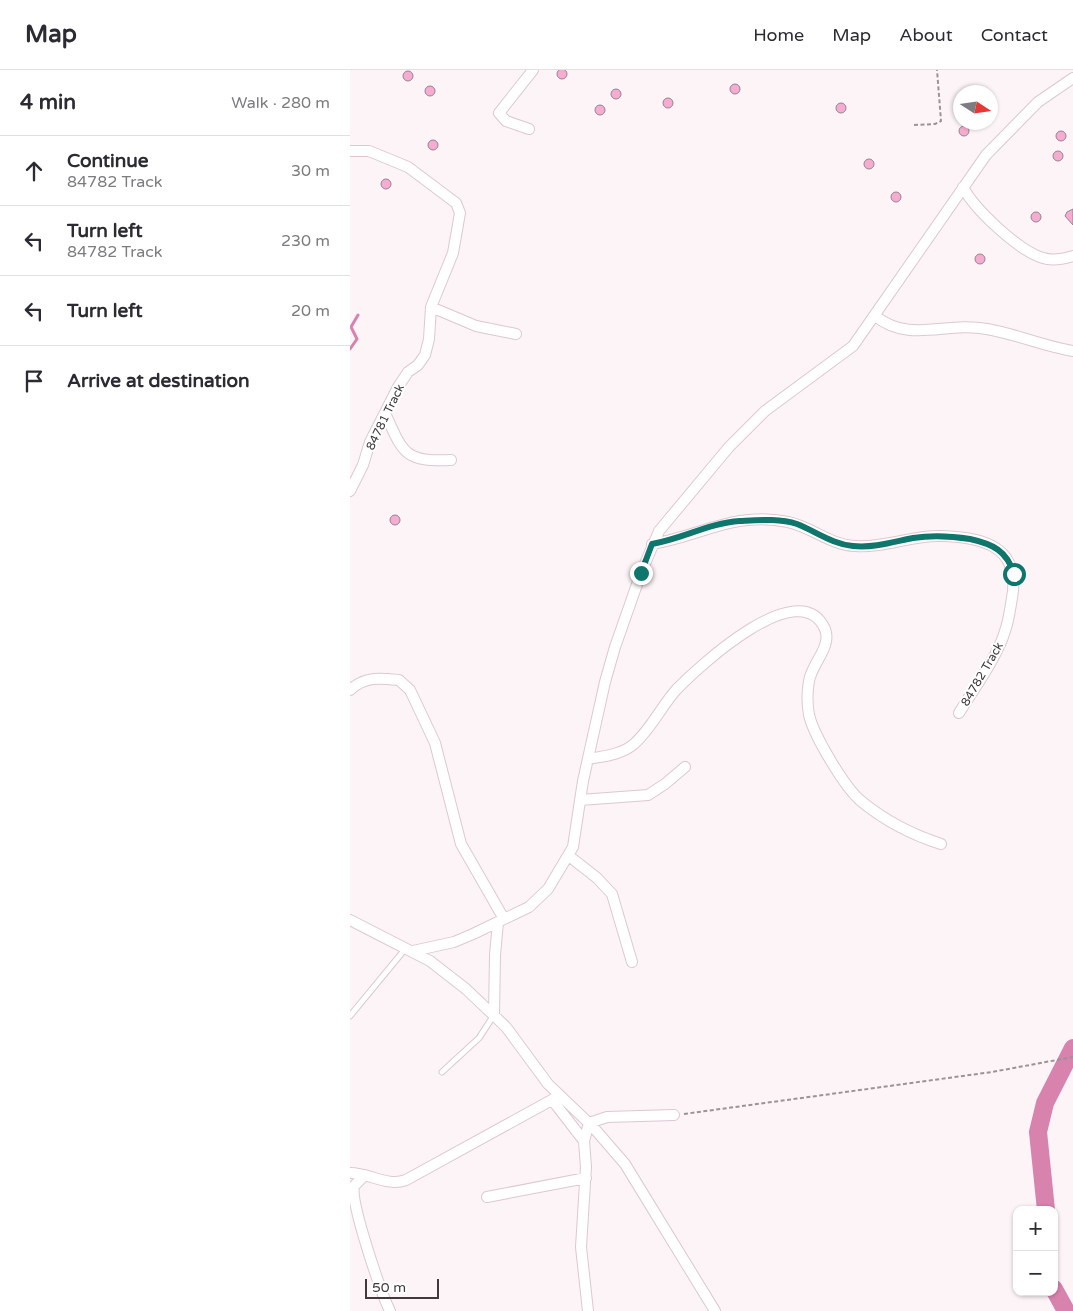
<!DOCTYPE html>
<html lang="en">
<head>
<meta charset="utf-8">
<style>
  :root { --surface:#fff; --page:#f2f2f3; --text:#2b2b33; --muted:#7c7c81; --line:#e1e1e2 }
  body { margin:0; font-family:"Varela Round",sans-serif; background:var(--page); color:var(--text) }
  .controls { position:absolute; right:15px; bottom:15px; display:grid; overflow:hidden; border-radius:10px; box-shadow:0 1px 4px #0004 }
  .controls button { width:45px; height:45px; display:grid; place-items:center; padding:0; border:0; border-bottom:1px solid var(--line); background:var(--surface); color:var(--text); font:25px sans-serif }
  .compass { position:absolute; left:603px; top:15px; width:45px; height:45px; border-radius:50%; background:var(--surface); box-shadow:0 1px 4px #0004; rotate:102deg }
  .scale { position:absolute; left:15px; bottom:12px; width:74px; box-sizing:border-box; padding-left:5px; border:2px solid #41393c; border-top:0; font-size:14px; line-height:18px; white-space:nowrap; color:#41393c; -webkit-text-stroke:4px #fff; paint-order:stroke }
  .stop { position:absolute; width:15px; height:15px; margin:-11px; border:4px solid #0f766e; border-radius:50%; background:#fff }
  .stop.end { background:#0f766e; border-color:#fff; box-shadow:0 1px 5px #0008 }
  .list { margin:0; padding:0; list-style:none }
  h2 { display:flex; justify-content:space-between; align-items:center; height:65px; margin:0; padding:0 20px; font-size:21px }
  h2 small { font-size:16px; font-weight:400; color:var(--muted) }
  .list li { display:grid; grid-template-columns:32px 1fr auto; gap:15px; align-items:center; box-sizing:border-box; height:70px; padding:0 20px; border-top:1px solid var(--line) }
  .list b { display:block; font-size:19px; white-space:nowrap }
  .list p { margin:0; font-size:16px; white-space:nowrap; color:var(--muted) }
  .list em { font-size:16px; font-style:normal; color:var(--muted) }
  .icon { flex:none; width:28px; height:28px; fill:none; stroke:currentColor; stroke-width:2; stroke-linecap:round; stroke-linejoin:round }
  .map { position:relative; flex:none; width:723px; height:1241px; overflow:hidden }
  header { display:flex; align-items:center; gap:30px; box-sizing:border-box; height:70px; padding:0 25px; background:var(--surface); border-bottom:1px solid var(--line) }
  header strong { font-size:24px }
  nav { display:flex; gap:28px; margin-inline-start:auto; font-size:18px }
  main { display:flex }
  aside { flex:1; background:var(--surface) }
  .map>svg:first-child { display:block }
</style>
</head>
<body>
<header>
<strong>Map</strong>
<nav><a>Home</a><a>Map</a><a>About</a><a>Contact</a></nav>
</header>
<main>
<aside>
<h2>4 min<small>Walk · 280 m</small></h2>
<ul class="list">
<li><svg class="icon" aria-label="ahead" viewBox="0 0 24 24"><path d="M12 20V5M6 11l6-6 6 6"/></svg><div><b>Continue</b><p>84782 Track</p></div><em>30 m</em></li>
<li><svg class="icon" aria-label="left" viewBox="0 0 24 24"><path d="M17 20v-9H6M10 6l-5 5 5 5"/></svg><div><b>Turn left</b><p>84782 Track</p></div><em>230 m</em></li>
<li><svg class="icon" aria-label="left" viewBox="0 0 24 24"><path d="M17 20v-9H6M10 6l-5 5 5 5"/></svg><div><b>Turn left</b></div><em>20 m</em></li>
<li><svg class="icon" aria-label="arrive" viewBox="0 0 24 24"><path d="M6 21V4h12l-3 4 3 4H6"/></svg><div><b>Arrive at destination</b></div></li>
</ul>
</aside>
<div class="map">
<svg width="723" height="1241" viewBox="0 0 723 1241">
  <rect width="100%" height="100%" fill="#fdf4f8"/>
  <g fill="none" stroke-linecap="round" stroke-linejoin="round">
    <path stroke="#d882ae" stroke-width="3" d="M0 279 7 269 1 257 8 245"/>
    <path stroke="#d882ae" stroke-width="18" d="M696 1140 688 1062 695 1033 723 978
      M704 1219 716 1241"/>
  </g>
  <path fill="#f5acd0" stroke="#97848c" d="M207 4a5 5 0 1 1 10 0a5 5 0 1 1-10 0Z
    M53 6a5 5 0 1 1 10 0a5 5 0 1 1-10 0Z
    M380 19a5 5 0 1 1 10 0a5 5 0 1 1-10 0Z
    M75 21a5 5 0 1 1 10 0a5 5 0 1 1-10 0Z
    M261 24a5 5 0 1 1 10 0a5 5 0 1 1-10 0Z
    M313 33a5 5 0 1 1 10 0a5 5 0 1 1-10 0Z
    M486 38a5 5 0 1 1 10 0a5 5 0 1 1-10 0Z
    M245 40a5 5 0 1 1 10 0a5 5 0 1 1-10 0Z
    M609 61a5 5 0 1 1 10 0a5 5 0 1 1-10 0Z
    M706 66a5 5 0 1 1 10 0a5 5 0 1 1-10 0Z
    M78 75a5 5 0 1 1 10 0a5 5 0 1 1-10 0Z
    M703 86a5 5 0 1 1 10 0a5 5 0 1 1-10 0Z
    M514 94a5 5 0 1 1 10 0a5 5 0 1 1-10 0Z
    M31 114a5 5 0 1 1 10 0a5 5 0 1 1-10 0Z
    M541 127a5 5 0 1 1 10 0a5 5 0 1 1-10 0Z
    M723 139V155L715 146 717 142Z
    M681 147a5 5 0 1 1 10 0a5 5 0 1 1-10 0Z
    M625 189a5 5 0 1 1 10 0a5 5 0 1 1-10 0Z
    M40 450a5 5 0 1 1 10 0a5 5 0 1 1-10 0Z"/>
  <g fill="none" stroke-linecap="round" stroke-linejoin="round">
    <g stroke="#ddc8d2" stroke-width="7">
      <path id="service" d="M0 946 56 878
        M92 1002 129 968 144 945"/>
    </g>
    <g stroke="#ddc8d2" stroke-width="12">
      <path id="minor" d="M179 59 156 51 149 43 183 0
        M0 81H19L58 97 106 133 110 143 103 183 81 237 79 269 75 285 68 295 58 302 48 317 20 372 13 395 0 421
        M613 117C624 139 669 181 693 188 702 191 713 189 723 186
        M81 237 126 256 166 264
        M525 246C561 274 595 251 637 259 666 264 693 276 723 281
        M35 343C53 383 54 392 101 390
        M302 474C352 466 383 441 438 452 462 457 480 475 505 476 535 478 562 465 591 466 634 467 671 477 662 528 660 539 659 550 655 561 648 586 623 620 609 643
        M0 620C15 606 30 608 49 610L60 620 85 673 111 774 154 849
        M238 689C254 686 271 685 284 674 301 659 311 637 326 620 347 598 450 502 475 559 482 577 462 593 459 611 457 622 457 634 459 645 464 666 495 718 511 731 534 750 563 765 591 774
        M230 730 298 725 315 714 335 697
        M219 786 247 808 262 824 282 892
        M0 850 80 891 116 919 156 957 198 1014 243 1057 275 1094 365 1241
        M63 881 104 872 123 864 179 837 198 819 223 777 233 711 255 612 265 577 291 503 309 461 379 377 415 341 503 276 636 85 688 32 723 8
        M144 945 145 885 148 852
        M203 1031 234 1071
        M0 1103C20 1103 37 1117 56 1110L209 1026
        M15 1105 4 1116C0 1132 31 1223 40 1241
        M137 1127 236 1108
        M238 1241 231 1177 236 1097 234 1071 239 1053 257 1047 324 1045"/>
    </g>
    <path stroke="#9b9396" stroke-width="2" stroke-dasharray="4 2.5" stroke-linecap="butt" d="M564 55 585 54 591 51 587 0
      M334 1044 642 1002 723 987"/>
    <use href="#service" stroke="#fff" stroke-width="5"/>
    <use href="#minor" stroke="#fff" stroke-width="10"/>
  </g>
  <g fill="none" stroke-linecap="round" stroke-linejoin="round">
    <path stroke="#0f766e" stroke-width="6" d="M291 503 302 474C332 469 359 453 390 451 408 450 430 448 447 454 467 462 482 474 503 476 524 478 543 472 563 468 582 465 601 466 620 469 643 474 657 481 664 504"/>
  </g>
  <g text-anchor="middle" stroke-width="4" stroke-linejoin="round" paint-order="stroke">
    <g font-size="12" fill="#41393c" stroke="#fff">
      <text transform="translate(35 347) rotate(-64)" y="4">84781 Track</text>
      <text transform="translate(632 604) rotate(-60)" y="4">84782 Track</text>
    </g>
  </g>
</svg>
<div class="controls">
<button>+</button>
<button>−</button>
</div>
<svg class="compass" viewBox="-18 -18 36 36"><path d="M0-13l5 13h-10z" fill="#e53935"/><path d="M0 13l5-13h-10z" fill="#7c7c81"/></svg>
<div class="scale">50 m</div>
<div class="stop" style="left:664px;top:504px"></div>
<div class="stop end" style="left:291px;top:503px"></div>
</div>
</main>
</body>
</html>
